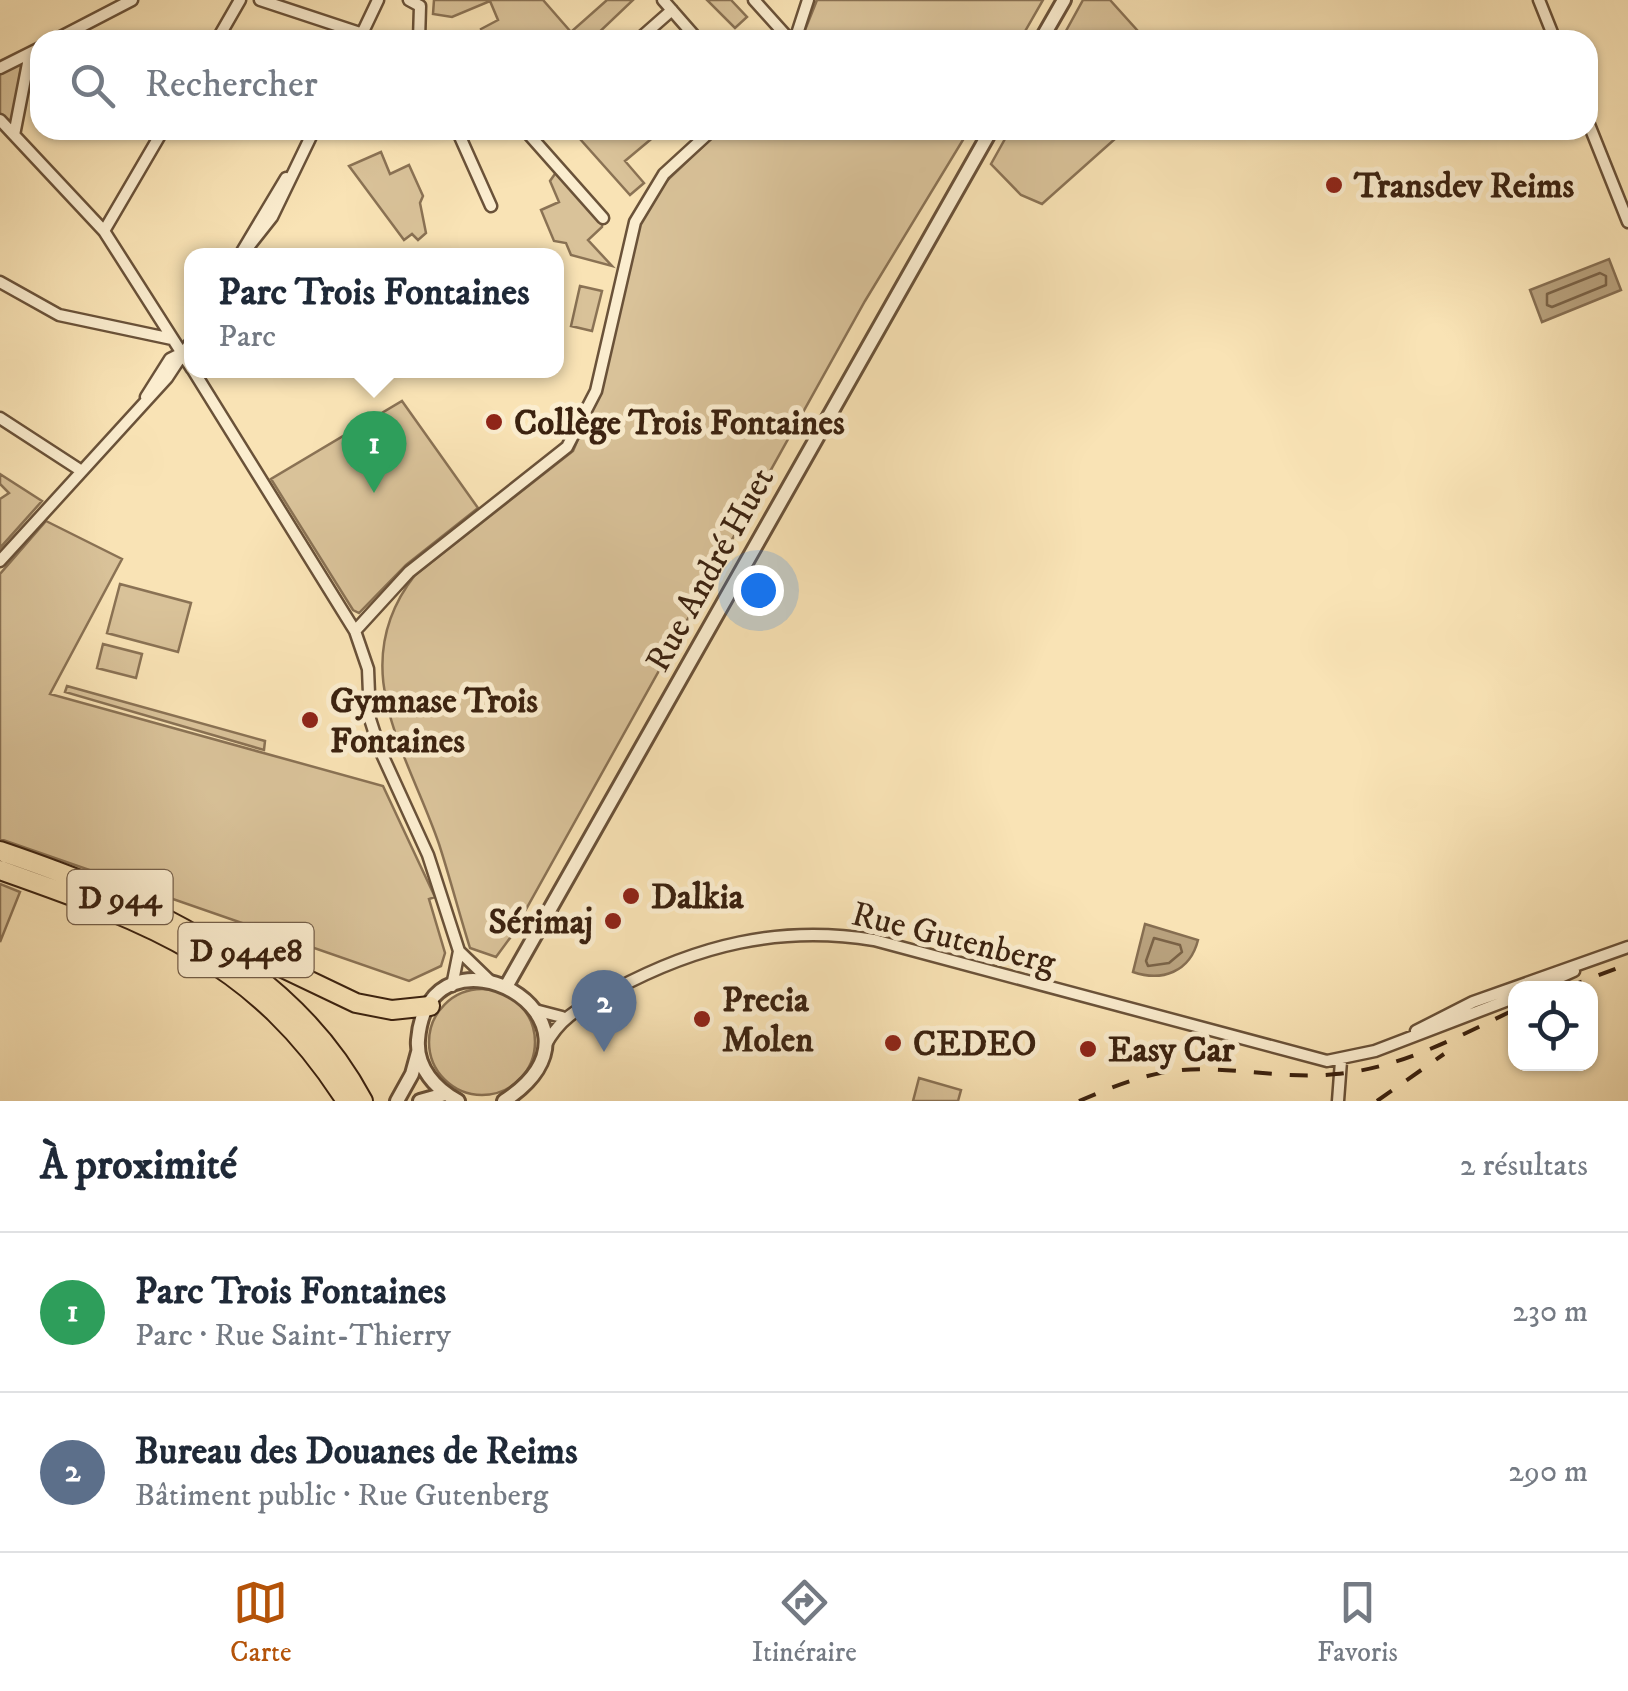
<!DOCTYPE html>
<html lang="fr">
<head>
<meta charset="utf-8">
<style>
  :root { --surface:#fff; --page:#f2f2f3; --text:#1f2937; --muted:#747a83; --line:#e0e1e3; --accent:#b45309 }
  body { margin:0; font-family:"IM FELL DW Pica",serif; background:var(--page); color:var(--text) }
  .controls { position:absolute; right:30px; bottom:30px; display:grid; overflow:hidden; border-radius:20px; box-shadow:0 2px 8px #0004 }
  .controls button { width:90px; height:90px; display:grid; place-items:center; padding:0; border:0; border-bottom:2px solid var(--line); background:var(--surface); color:var(--text); font:50px sans-serif }
  .you { position:absolute; left:758px; top:590px; width:35px; height:35px; margin:-25px; border:8px solid #fff; border-radius:50%; background:#1a73e8; box-shadow:0 0 0 15px #1a73e833 }
  .badge { display:grid; place-items:center; width:65px; height:65px; border-radius:50%; background:var(--accent); color:#fff; font-size:32px; font-weight:700 }
  .pin { position:absolute; translate:-50% -82px; filter:drop-shadow(0 2px 5px #0008) }
  .pin::after { content:''; position:absolute; top:52px; width:35px; height:30px; background:inherit; clip-path:polygon(0 0,100% 0,50% 100%) }
  .popup { position:absolute; left:184px; top:248px; width:380px; height:130px; box-sizing:border-box; display:grid; place-content:center; border-radius:20px; background:var(--surface); filter:drop-shadow(0 2px 8px #0005); font-size:32px; white-space:nowrap; color:var(--muted) }
  .popup b { font-size:38px; color:var(--text) }
  .popup::after { content:''; position:absolute; left:50%; top:100%; margin-left:-20px; border:20px solid transparent; border-top-color:var(--surface) }
  .list { margin:0; padding:0; list-style:none }
  h2 { display:flex; justify-content:space-between; align-items:center; height:130px; margin:0; padding:0 40px; font-size:42px }
  h2 small { font-size:32px; font-weight:400; color:var(--muted) }
  .list li { display:grid; grid-template-columns:65px 1fr auto; gap:30px; align-items:center; box-sizing:border-box; height:160px; padding:0 40px; border-top:2px solid var(--line) }
  .list b { display:block; font-size:38px; white-space:nowrap }
  .list p { margin:0; font-size:32px; white-space:nowrap; color:var(--muted) }
  .list em { font-size:32px; font-style:normal; color:var(--muted) }
  .icon { flex:none; width:55px; height:55px; fill:none; stroke:currentColor; stroke-width:2; stroke-linecap:round; stroke-linejoin:round }
  .map { position:relative; flex:none; width:1628px; height:1101px; overflow:hidden }
  .search { position:absolute; background:var(--surface); box-shadow:0 2px 8px #0004; left:30px; right:30px; top:30px; height:110px; display:flex; align-items:center; gap:25px; box-sizing:border-box; padding:0 35px; border-radius:30px; color:var(--muted); font-size:38px }
  .sheet { height:450px; background:var(--surface) }
  nav { display:flex; justify-content:space-around; align-items:center; box-sizing:border-box; height:140px; border-top:2px solid var(--line); background:var(--surface); font-size:28px; color:var(--muted) }
  nav a { display:grid; justify-items:center; gap:5px }
  nav .on { color:var(--accent) }
  .map>svg:first-child { display:block }
</style>
</head>
<body>
<div class="map">
<svg width="1628" height="1101" viewBox="0 0 1628 1101">
  <rect width="100%" height="100%" fill="#f9e3b5"/>
  <filter id="stains"><feTurbulence type="fractalNoise" baseFrequency=".002" numOctaves="4"/><feColorMatrix values="0 0 0 0 .2 0 0 0 0 .09 0 0 0 0 .02 0 0 0 .5 -.17"/></filter>
  <radialGradient id="worn" r=".72"><stop offset=".6" stop-color="#630" stop-opacity="0"/><stop offset="1" stop-color="#630" stop-opacity=".3"/></radialGradient>
  <path fill="#d9c299" stroke="#8a7254" stroke-width="2.5" d="M434 0H543L571 32 607 0H633L591 40H579L571 33 563 40H485L481 29 498 20 490 1 452 17 433 14Z
    M707 0H731L747 17 735 28Z
    M817 0H1043L1020 40H801Z
    M1083 0H1110L1146 40H1061Z
    M22 62 11 127 0 114V74Z
    M572 130H662L625 161 644 183 630 195Z
    M720 130H969L865 301 510 938 496 957 470 948C459 913 450 878 439 844 408 753 343 667 415 575L573 451 605 375 638 226 656 191Z
    M1010 130H1125L1042 204 1021 195 991 164Z
    M381 152 390 174 409 165 423 196 420 203 426 233 418 240 412 234 404 240 349 166Z
    M557 171 602 221V227L588 240 612 266 571 255 566 243 554 241 541 210 559 202 550 181Z
    M580 286 602 291 592 331 571 326Z
    M402 401 478 508 406 565 359 613 353 610 271 479Z
    M0 474 42 501 0 548V499L9 493 0 484Z
    M46 521 122 559 50 694 383 786 435 897 429 899 445 953 441 966 409 981 0 839V574Z
    M120 584 191 603 178 652 107 633Z
    M103 644 142 654 136 678 97 668Z
    M67 686 265 741 264 750 65 692Z
    M0 884 20 892 0 942Z
    M429 1042a53 53 0 1 1 106 0a53 53 0 1 1-106 0Z
    M919 1078 961 1090 958 1101H913Z"/>
  <path fill="#b8a17d" stroke="#866e51" stroke-width="2.5" d="M1609 259 1621 290 1542 322 1530 290Z
    M1145 924 1198 940C1190 972 1162 982 1133 972Z"/>
  <g fill="none" stroke-linecap="round" stroke-linejoin="round">
    <path stroke="#7a6246" stroke-width="2.5" d="M1600 273 1606 276V285L1552 307 1547 305V294Z
      M1154 938 1180 945 1182 952 1169 963 1148 966 1146 961Z"/>
    <g stroke="#6a5239" stroke-width="15">
      <path id="minor" d="M260 0 363 34
        M409 0 420 6 419 40
        M663 0 698 40
        M754 0 790 40
        M1539 0 1555 40
        M55 40 132 0
        M217 40 240 0
        M359 40 378 0
        M638 40 672 10
        M795 40 808 0
        M0 68 40 48
        M0 120 104 231 192 369
        M1588 122 1628 222
        M457 130 491 206
        M525 130 603 218
        M14 135 30 53
        M104 231 163 130
        M240 255 286 178
        M242 255 272 217 314 130
        M0 282 59 315 172 339
        M193 370 355 631 368 669 370 719 380 750 428 855 459 951 489 980
        M146 397 170 359 182 353
        M0 418 80 470
        M0 561 167 378 192 340
        M355 631 409 572 567 447 596 391 635 222 664 174 712 130
        M452 986 459 951
        M1536 988 1574 971
        M535 1010 562 1017
        M1416 1031 1473 1002 1628 947
        M545 1046C562 1014 583 1007 614 990 698 945 779 925 874 940L1327 1061 1375 1051 1516 997
        M1338 1101 1341 1061"/>
    </g>
    <g stroke="#6a5239" stroke-width="18">
      <path id="tertiary" d="M1041 40 1064 0
        M507 985 991 130
        M397 1101 412 1074 418 1052
        M420 1101 445 1094
        M458 1101C436 1089 416 1068 418 1040 428 911 631 1018 504 1101"/>
    </g>
    <g stroke="#3b2210" stroke-width="22">
      <path id="trunk" d="M0 851C141 899 289 962 363 1101
        M0 870C150 923 256 960 346 1101
        M216 936 356 1003 392 1010 430 1006"/>
    </g>
    <use href="#minor" stroke="#fbedcf" stroke-width="10"/>
    <use href="#tertiary" stroke="#fbedcf" stroke-width="12"/>
    <use href="#trunk" stroke="#f9e3b5" stroke-width="18"/>
    <path stroke="#3b2210" stroke-width="4" stroke-dasharray="18 18" stroke-linecap="butt" d="M1565 988 1628 964
      M1079 1101C1112 1087 1146 1073 1182 1070 1233 1066 1284 1080 1336 1074 1401 1068 1457 1037 1516 1009
      M1377 1101 1444 1054"/>
  </g>
  <g fill="#8f2418" stroke="#fbedcf" stroke-width="4">
    <circle cx="1334" cy="185" r="10"/>
    <circle cx="494" cy="422" r="10"/>
    <circle cx="310" cy="720" r="10"/>
    <circle cx="631" cy="896" r="10"/>
    <circle cx="613" cy="921" r="10"/>
    <circle cx="702" cy="1019" r="10"/>
    <circle cx="893" cy="1043" r="10"/>
    <circle cx="1088" cy="1049" r="10"/>
  </g>
  <g text-anchor="middle" stroke-width="10" stroke-linejoin="round" paint-order="stroke">
    <g fill="#fbedcf" stroke="#755f49" stroke-width="2.5">
      <rect x="67.5" y="870" width="105" height="54" rx="8"/>
      <rect x="178.5" y="923" width="135" height="54" rx="8"/>
    </g>
    <g font-size="32" font-weight="bold" fill="#3b2210">
      <text x="120" y="908">D 944</text>
      <text x="246" y="961">D 944e8</text>
    </g>
    <g font-size="35" font-weight="bold" fill="#3b2210" stroke="#fbedcf" text-anchor="start">
      <text x="1354" y="197">Transdev Reims</text>
      <text x="514" y="434">Collège Trois Fontaines</text>
      <text x="330" y="712">Gymnase Trois<tspan x="330" dy="40">Fontaines</tspan></text>
      <text x="651" y="908">Dalkia</text>
      <text x="593" y="933" text-anchor="end">Sérimaj</text>
      <text x="722" y="1011">Precia<tspan x="722" dy="40">Molen</tspan></text>
      <text x="913" y="1055">CEDEO</text>
      <text x="1108" y="1061">Easy Car</text>
    </g>
    <g font-size="35" fill="#3b2210" stroke="#fbedcf">
      <text transform="translate(709 569) rotate(-61)" y="12">Rue André Huet</text>
      <text transform="translate(954 937) rotate(14)" y="12">Rue Gutenberg</text>
    </g>
  </g>
  <rect width="100%" height="100%" filter="url(#stains)"/>
  <rect width="100%" height="100%" fill="url(#worn)"/>
</svg>
<div class="controls">
<button><svg class="icon" aria-label="locate" viewBox="0 0 24 24"><circle cx="12" cy="12" r="6"/><path d="M12 2v4M12 18v4M2 12h4M18 12h4"/></svg></button>
</div>
<div class="you"></div>
<div class="pin badge" style="left:374px;top:493px;background:#2e9e5b">1</div>
<div class="popup"><b>Parc Trois Fontaines</b>Parc</div>
<div class="pin badge" style="left:604px;top:1052px;background:#5c6f8a">2</div>
<div class="search"><svg class="icon" aria-label="search" viewBox="0 0 24 24"><circle cx="10" cy="10" r="6"/><path d="M15 15l6 6"/></svg>Rechercher</div>
</div>
<section class="sheet">
<h2>À proximité<small>2 résultats</small></h2>
<ul class="list">
<li><span class="badge" style="background:#2e9e5b">1</span><div><b>Parc Trois Fontaines</b><p>Parc · Rue Saint-Thierry</p></div><em>230 m</em></li>
<li><span class="badge" style="background:#5c6f8a">2</span><div><b>Bureau des Douanes de Reims</b><p>Bâtiment public · Rue Gutenberg</p></div><em>290 m</em></li>
</ul>
</section>
<nav>
<a class="on"><svg class="icon" aria-label="map" viewBox="0 0 24 24"><path d="M3 6l6-2 6 2 6-2v14l-6 2-6-2-6 2zM9 4v14M15 6v14"/></svg>Carte</a>
<a><svg class="icon" aria-label="directions" viewBox="0 0 24 24"><path d="M12 3l9 9-9 9-9-9zM9 14v-3h6M13 9l2 2-2 2"/></svg>Itinéraire</a>
<a><svg class="icon" aria-label="saved" viewBox="0 0 24 24"><path d="M7 4h10v16l-5-4-5 4z"/></svg>Favoris</a>
</nav>
</body>
</html>
